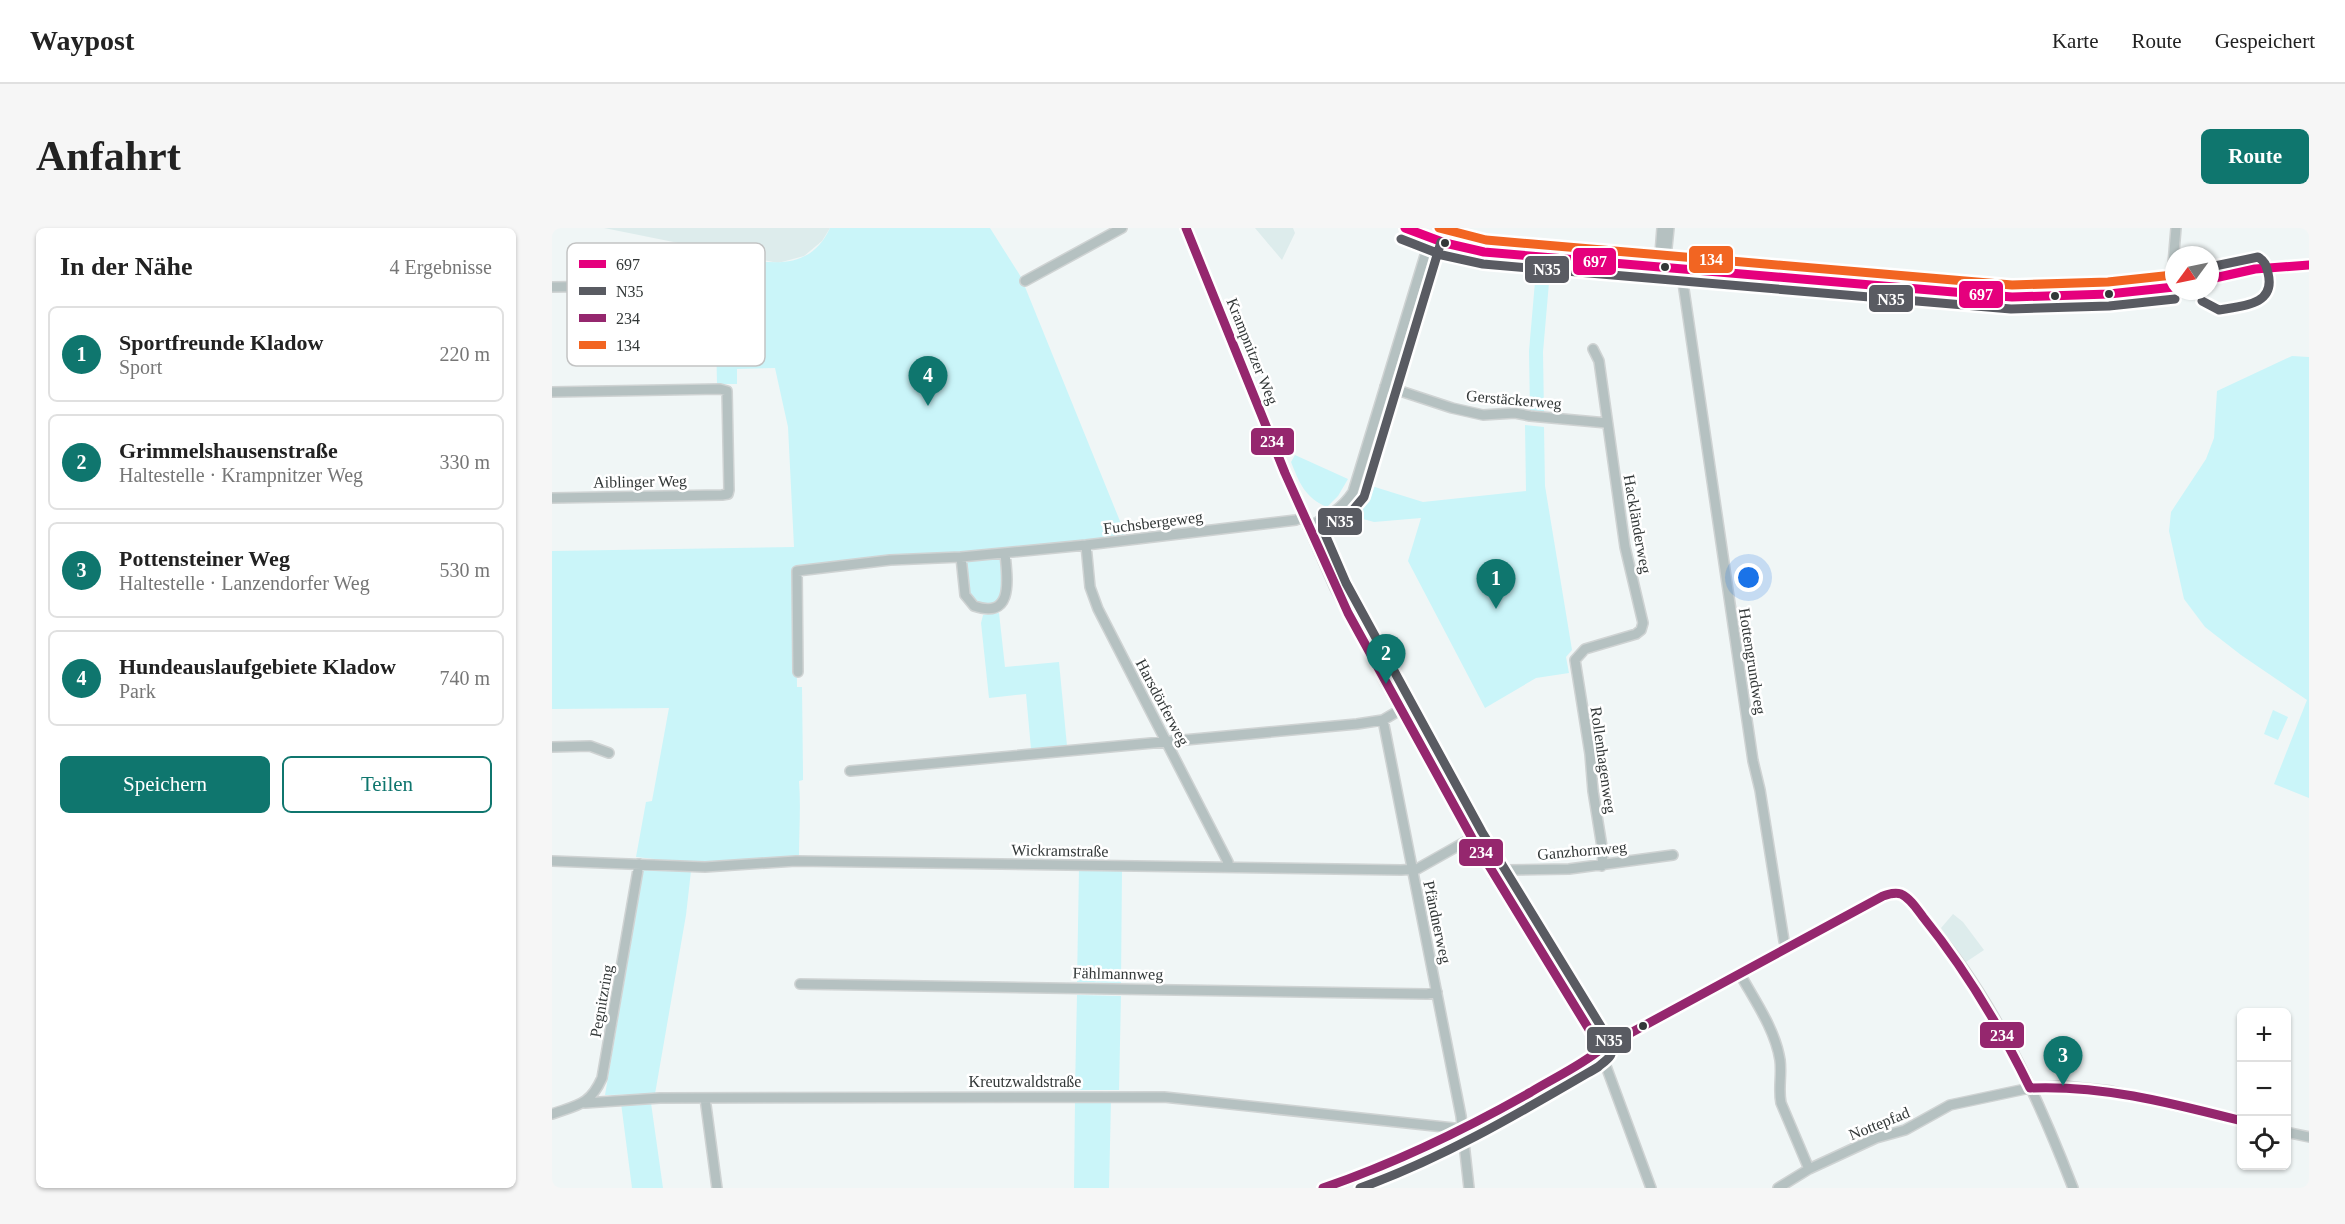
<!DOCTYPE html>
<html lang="de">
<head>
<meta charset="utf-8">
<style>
  :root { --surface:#fff; --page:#f6f6f6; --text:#222; --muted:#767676; --line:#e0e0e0; --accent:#0f766e }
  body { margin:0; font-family:"Times New Roman",serif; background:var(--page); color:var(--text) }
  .controls { position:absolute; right:18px; bottom:18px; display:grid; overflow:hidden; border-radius:9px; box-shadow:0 2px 4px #0004 }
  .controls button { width:54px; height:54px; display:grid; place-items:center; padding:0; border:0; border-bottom:2px solid var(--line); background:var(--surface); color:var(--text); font:30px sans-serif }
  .compass { position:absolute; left:1613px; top:18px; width:54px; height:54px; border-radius:50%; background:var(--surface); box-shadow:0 2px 4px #0004; rotate:237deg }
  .you { position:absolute; left:1197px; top:350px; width:21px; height:21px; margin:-15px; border:4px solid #fff; border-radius:50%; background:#1a73e8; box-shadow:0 0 0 9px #1a73e833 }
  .badge { display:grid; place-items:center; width:39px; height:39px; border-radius:50%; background:var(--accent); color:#fff; font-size:20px; font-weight:700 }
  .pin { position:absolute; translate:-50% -50px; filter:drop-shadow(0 2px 3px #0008) }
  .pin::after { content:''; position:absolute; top:32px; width:21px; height:18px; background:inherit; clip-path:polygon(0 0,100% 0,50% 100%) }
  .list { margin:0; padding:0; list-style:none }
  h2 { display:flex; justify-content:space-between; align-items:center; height:78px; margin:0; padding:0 24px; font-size:26px }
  h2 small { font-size:20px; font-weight:400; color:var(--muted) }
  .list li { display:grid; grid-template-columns:39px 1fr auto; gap:18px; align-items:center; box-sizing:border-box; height:96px; margin:0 12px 12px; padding:0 12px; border:2px solid var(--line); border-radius:9px }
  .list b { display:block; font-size:22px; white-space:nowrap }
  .list p { margin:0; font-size:20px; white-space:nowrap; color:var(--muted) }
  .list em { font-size:20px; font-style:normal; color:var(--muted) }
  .actions { display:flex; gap:12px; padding:18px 24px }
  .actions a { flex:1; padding:14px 0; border:2px solid var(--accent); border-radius:9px; text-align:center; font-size:21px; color:var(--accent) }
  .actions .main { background:var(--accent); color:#fff }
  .icon { flex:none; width:33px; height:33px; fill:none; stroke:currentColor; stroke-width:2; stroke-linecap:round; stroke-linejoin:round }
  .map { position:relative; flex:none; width:1757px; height:960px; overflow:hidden; border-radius:9px }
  header { display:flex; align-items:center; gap:36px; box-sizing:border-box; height:84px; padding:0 30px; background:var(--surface); border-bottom:2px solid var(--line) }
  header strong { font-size:28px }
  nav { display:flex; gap:33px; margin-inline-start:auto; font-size:21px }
  .intro { display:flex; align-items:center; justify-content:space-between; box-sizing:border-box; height:144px; padding:0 36px }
  h1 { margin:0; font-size:42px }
  .button { padding:15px 27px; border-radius:9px; background:var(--accent); color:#fff; font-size:21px; font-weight:700 }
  main { display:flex; gap:36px; padding:0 36px }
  aside { flex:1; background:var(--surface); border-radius:9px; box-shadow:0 2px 4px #0004 }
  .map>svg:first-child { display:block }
</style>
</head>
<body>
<header>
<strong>Waypost</strong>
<nav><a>Karte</a><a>Route</a><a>Gespeichert</a></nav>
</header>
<div class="intro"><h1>Anfahrt</h1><a class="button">Route</a></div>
<main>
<aside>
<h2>In der Nähe<small>4 Ergebnisse</small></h2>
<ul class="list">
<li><span class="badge">1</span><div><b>Sportfreunde Kladow</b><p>Sport</p></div><em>220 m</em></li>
<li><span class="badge">2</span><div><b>Grimmelshausenstraße</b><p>Haltestelle · Krampnitzer Weg</p></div><em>330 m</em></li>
<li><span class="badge">3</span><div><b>Pottensteiner Weg</b><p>Haltestelle · Lanzendorfer Weg</p></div><em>530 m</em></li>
<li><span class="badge">4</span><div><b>Hundeauslaufgebiete Kladow</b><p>Park</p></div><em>740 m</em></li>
</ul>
<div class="actions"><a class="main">Speichern</a><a>Teilen</a></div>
</aside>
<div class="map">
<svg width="1757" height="960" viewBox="0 0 1757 960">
  <rect width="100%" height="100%" fill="#f0f6f6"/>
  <path fill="#ddecec" d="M52 0H278L270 13 252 28 226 35Z
    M703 0H741L743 5 730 32Z
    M1401 686 1411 694 1432 722 1414 734 1389 700Z"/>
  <path fill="#caf5f9" d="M278 0H438L469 49 574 308 244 341 245 459H250L251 545V552L247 553C249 578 247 603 247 628L141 635 84 629 94 574 100 573 117 480 0 481V323L242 319 236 199 223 140 185 141V156H165L164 109H141L140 90 155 22C198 31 254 53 278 0Z
    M984 42 998 43 991 124 992 185 978 184 977 123Z
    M1740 128 1757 129V570L1722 556 1755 472 1689 427 1653 399 1632 371 1617 303 1619 284 1654 231 1662 210 1665 163Z
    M973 197 992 199 993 258 1020 422 1014 429 1017 445 984 450 933 480 856 333 869 290 822 294 793 286 804 270 810 255 871 274 974 263Z
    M743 227 796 251 786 268 775 279C753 270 747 254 739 234Z
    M451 329V370L439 378 425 375 417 365 413 334Z
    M447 385 453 439 507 434 515 518 479 521 474 466 437 470 429 395 431 387Z
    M1721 482 1736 489 1726 512 1712 506Z
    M92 638 139 643 134 687 103 866 53 867Z
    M527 641 570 642 569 755 525 754Z
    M525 767 569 768 567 862H523Z
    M523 873H559L557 960H522Z
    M69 875H99L111 960H80Z"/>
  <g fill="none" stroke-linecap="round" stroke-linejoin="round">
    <g stroke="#cfd3d3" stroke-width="12">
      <path id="minor" d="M634 0 733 245 783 360 834 456 920 610 1044 811 1099 960
        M853 0 893 15 932 24 1460 69 1557 66 1622 59
        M1107 39 1110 0
        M1113 39 1117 0
        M1129 41 1201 533 1208 562 1232 713 1236 720
        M1658 51 1703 41 1757 37
        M473 53 570 0
        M0 59 123 57 134 62
        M1619 60 1624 0
        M1041 121 1047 133 1073 319 1091 395 1089 402 1084 406 1033 421 1023 432 1038 526 1041 563 1051 625 1050 638
        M833 158 900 180 931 187 963 185 978 188 1055 195
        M0 164 168 161 175 163 177 262 176 266 170 267 0 270
        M756 299C774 290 790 281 801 264L878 11
        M534 317 538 359 546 381 676 634V639
        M409 329 413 367 422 378C463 392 455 349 453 325
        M246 444 245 343 338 332 409 329 534 317 744 292 752 288
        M831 492 909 888 917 960
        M0 519 38 518 57 525
        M298 543 805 496 831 492 848 482
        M0 633 153 639 244 633 849 642 865 641 920 610
        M942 648 955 642 1017 641 1121 627
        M1188 746C1203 773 1223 801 1228 832 1230 848 1226 860 1229 875L1257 941
        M248 756 875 766 885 764
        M153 870 165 960
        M33 875 108 870 612 869 911 901
        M0 886C26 877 38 877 50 850L87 636
        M1734 904 1757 909
        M771 960C867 930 953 879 1039 829L1049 821 1331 668C1337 666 1343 664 1349 666 1360 671 1369 686 1377 696 1442 772 1485 867 1521 960
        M1226 960 1257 941 1324 910 1353 902 1398 877 1478 860 1511 858 1559 863 1690 893"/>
    </g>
    <use href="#minor" stroke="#b5c1c1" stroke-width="9"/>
    <g stroke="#fff" stroke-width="14">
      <path id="bus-1" d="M853 0 893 15 932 24 1460 69 1557 66 1622 59
        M1658 51 1703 41 1757 37"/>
    </g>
    <g stroke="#fff" stroke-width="14">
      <path id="bus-2" d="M849 11 890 27 931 36 1459 81 1557 78 1623 71
        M1650 73 1667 82C1691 78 1724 77 1716 45 1714 37 1713 33 1706 29L1658 39
        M808 960C892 930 969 884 1046 839 1054 832 1064 827 1059 815L930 604 794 355 772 304 795 289 812 269 889 14"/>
    </g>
    <g stroke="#fff" stroke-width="14">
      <path id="bus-3" d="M634 0 733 245 796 385 920 610 1049 821
        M771 960C844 935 912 902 979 864 1002 850 1028 838 1049 821L1331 668C1337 666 1343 664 1349 666 1358 670 1365 681 1371 689 1414 742 1448 799 1478 860 1551 857 1619 875 1690 893"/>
    </g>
    <g stroke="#fff" stroke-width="14">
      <path id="bus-4" d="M887 0 934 12 1460 57 1556 54 1621 47"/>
    </g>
    <use href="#bus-1" stroke="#e5007d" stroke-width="9"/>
    <use href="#bus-2" stroke="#595b62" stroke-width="9"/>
    <use href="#bus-3" stroke="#95276e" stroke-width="9"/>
    <use href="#bus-4" stroke="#f26522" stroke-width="9"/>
  </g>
  <g fill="#333838" stroke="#fff" stroke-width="2">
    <circle cx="893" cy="15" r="5"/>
    <circle cx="1113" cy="39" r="5"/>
    <circle cx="1557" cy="66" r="5"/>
    <circle cx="1503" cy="68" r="5"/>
    <circle cx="1091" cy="798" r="5"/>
  </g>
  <g text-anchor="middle" stroke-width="5" stroke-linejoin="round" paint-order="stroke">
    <g font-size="16" fill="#333838" stroke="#fff">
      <text transform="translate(701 123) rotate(68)" y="6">Krampnitzer Weg</text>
      <text transform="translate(962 171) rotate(5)" y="6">Gerstäckerweg</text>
      <text transform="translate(88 253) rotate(-1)" y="6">Aiblinger Weg</text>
      <text transform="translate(601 294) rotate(-7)" y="6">Fuchsbergeweg</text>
      <text transform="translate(1086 296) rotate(80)" y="6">Hackländerweg</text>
      <text transform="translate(1201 433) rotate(81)" y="6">Hottengrundweg</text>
      <text transform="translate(611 474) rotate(62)" y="6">Harsdörferweg</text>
      <text transform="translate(1052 532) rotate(82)" y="6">Rollenhagenweg</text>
      <text transform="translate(508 622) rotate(1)" y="6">Wickramstraße</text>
      <text transform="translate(1030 622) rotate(-5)" y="6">Ganzhornweg</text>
      <text transform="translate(886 694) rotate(78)" y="6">Pfändnerweg</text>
      <text transform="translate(566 745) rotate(1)" y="6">Fählmannweg</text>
      <text transform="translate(49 773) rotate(-80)" y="6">Pegnitzring</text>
      <text x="473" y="859">Kreutzwaldstraße</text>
      <text transform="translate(1327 895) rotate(-22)" y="6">Nottepfad</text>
    </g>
  </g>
  <rect x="15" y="15" width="198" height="123" rx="9" fill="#fff" stroke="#c2c3c3" stroke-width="1.5"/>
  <rect x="27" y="32" width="27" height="8" fill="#e5007d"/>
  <rect x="27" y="59" width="27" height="8" fill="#595b62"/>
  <rect x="27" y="86" width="27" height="8" fill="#95276e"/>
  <rect x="27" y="113" width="27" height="8" fill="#f26522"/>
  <g font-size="16" fill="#333838">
    <text x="64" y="42">697</text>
    <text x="64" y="69">N35</text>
    <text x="64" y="96">234</text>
    <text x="64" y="123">134</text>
  </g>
  <g stroke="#fff" stroke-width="2">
    <rect x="1136" y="17" width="46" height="29" rx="6" fill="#f26522"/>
    <rect x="1020" y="19" width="45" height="29" rx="6" fill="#e5007d"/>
    <rect x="972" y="27" width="46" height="29" rx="6" fill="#595b62"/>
    <rect x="1406" y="52" width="46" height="29" rx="6" fill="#e5007d"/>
    <rect x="1316" y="56" width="46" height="29" rx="6" fill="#595b62"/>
    <rect x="698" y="199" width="45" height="29" rx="6" fill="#95276e"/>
    <rect x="765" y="279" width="46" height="29" rx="6" fill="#595b62"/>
    <rect x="906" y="610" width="46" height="29" rx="6" fill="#95276e"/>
    <rect x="1427" y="793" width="46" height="28" rx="6" fill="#95276e"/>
    <rect x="1034" y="798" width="46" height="28" rx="6" fill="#595b62"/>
  </g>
  <g font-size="16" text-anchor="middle" font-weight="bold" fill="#fff">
    <text x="1159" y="37">134</text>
    <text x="1043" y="39">697</text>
    <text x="995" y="47">N35</text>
    <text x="1429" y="72">697</text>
    <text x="1339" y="77">N35</text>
    <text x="720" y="219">234</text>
    <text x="788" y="299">N35</text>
    <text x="929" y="630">234</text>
    <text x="1450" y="813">234</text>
    <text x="1057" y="818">N35</text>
  </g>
</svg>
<div class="controls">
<button>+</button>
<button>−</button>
<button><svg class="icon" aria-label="locate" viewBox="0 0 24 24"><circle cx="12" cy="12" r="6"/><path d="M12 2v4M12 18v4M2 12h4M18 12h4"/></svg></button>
</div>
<svg class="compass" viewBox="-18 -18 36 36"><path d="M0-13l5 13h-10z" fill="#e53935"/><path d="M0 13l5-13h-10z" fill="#767676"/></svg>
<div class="you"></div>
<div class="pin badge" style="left:944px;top:381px">1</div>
<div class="pin badge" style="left:834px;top:456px">2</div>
<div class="pin badge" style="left:1511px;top:858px">3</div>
<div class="pin badge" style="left:376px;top:178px">4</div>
</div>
</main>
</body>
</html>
